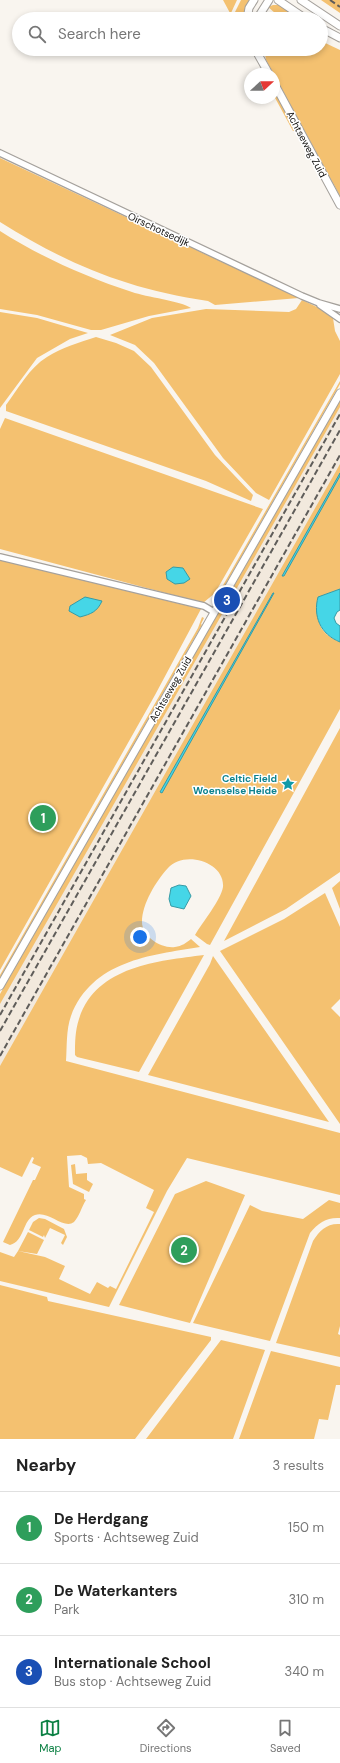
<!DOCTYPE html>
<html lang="en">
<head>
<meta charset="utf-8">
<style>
  :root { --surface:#fff; --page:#f6f6f6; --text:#222; --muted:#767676; --line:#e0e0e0; --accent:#0b8043 }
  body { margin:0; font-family:"DM Sans",sans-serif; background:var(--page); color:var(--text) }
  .compass { position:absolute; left:244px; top:68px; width:36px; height:36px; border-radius:50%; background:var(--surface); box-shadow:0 2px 6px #0003; rotate:69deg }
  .you { position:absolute; left:140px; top:937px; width:14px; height:14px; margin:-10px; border:3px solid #fff; border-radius:50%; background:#1a73e8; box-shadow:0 0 0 6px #1a73e833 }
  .badge { display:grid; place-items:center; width:26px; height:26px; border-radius:50%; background:var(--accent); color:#fff; font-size:13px; font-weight:700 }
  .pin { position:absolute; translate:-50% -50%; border:2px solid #fff; box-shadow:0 1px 4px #0006 }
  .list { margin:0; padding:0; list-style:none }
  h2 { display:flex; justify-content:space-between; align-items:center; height:52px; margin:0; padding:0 16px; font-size:17px }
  h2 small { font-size:13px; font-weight:400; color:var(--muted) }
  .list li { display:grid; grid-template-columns:26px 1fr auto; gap:12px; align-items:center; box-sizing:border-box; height:72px; padding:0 16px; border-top:1px solid var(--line) }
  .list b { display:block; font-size:15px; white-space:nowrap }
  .list p { margin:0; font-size:13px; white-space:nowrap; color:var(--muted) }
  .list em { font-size:13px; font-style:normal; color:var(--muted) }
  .icon { flex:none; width:22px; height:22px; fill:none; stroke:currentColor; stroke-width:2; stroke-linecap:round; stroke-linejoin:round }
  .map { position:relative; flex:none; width:340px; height:1439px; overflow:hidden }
  .search { position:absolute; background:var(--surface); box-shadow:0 2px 6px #0003; left:12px; right:12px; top:12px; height:44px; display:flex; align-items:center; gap:10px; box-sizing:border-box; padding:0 14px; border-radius:22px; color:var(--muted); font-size:15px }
  .sheet { height:268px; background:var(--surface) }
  nav { display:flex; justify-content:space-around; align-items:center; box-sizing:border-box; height:56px; border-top:1px solid var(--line); background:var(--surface); font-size:11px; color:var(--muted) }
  nav a { display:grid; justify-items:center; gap:2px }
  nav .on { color:var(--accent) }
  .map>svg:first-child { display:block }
</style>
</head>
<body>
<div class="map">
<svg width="340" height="1439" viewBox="0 0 340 1439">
  <rect width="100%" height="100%" fill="#f9f5ef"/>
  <path fill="#f2e9dd" d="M340 403V484L0 1093V997Z"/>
  <path fill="#f4c170" d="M223 0H237L231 13H230Z
    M241 0H250L243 19H233V16Z
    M321 0H340V13Z
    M273 5H279L300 19C281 19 282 19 268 7Z
    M321 41 340 50V196L266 60 264 49H321Z
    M274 90 296 130 293 131 274 96Z
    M0 158 299 298 215 305 208 301C127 289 69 265 0 222Z
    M0 231C41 257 86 277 132 292 146 297 181 301 191 308L149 316 101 330H91L37 315 0 309Z
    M302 300 317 307 333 318 335 331 340 341V374L269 500 256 493 223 458 154 363 135 345 110 335 152 318 206 309 289 312 296 309Z
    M0 312 37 318 88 333 70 339 37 358 0 408Z
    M96 337 116 343 134 351 151 367 215 455 253 495 251 501 206 481 6 411V405C18 389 29 368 47 357 61 348 80 342 96 337Z
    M340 381V384L216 601 215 602 212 601 218 594Z
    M340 400V407L0 1004V994L221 608H222L227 601 226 600Z
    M5 418 260 508 263 509 215 593 203 603 0 549V429Z
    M340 464V589L319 597C317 619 316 632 340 642V709L210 945 207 944 195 935C202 923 221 900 223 887 225 861 183 850 168 868 156 881 142 904 142 922 142 937 162 949 175 947 182 946 186 943 191 939L200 947C150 955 92 961 71 1016 66 1030 67 1046 66 1061L340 1133V1195L187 1158 167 1191 109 1307 0 1281V1252L14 1257 18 1251 45 1257 65 1266 59 1279 90 1294 97 1282 108 1288 110 1286 116 1289 154 1212 146 1208 154 1190 101 1163 88 1164 87 1158 81 1155 67 1156 69 1187 84 1194V1199L86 1200C82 1206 79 1217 74 1222 64 1230 48 1210 35 1215 22 1220 25 1241 10 1245L3 1242 33 1180H35L41 1167 32 1163 34 1158 32 1157 22 1177 0 1167V1066Z
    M0 560 201 609 155 695 0 970Z
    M202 617 204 618 201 624 202 625 0 978V975L198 628Z
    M340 728V872L286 909 224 941Z
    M340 881V909L332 888Z
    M325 893 340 927V999L331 1008 340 1017V1124L220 951 284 919Z
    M204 955 139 1072 77 1057 75 1055C75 1043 75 1031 79 1019 96 966 158 961 204 955Z
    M213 956 329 1122 148 1075 210 964Z
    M75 1164 76 1174 87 1173V1180L93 1184 89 1192 73 1184 71 1165Z
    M206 1181 245 1195 190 1323 119 1305 175 1194Z
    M329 1200 340 1203V1218C327 1217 318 1223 310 1233L270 1341 193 1323 250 1205 262 1211 303 1219Z
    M39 1218 45 1219 64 1229 67 1237 63 1245 61 1243 65 1235 50 1228 45 1238 44 1235 43 1237 29 1230 33 1222Z
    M340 1224V1326L338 1334 340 1335V1357L276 1343 313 1241C319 1231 327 1223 340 1224Z
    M28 1232 44 1240 37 1254 18 1251Z
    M0 1285 47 1297 48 1301 211 1337V1340L135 1439H0Z
    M221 1340 265 1350 233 1439H146Z
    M271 1351 340 1367V1385H336L328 1420 319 1419 314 1439H239Z"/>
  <path fill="#45d6e7" stroke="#369ba6" d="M340 473V476L284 576H282Z
    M173 567 183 568 190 579 184 583 175 584 167 579 166 572Z
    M340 589V610L337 612 334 618 336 623 340 626V642C320 634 313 616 318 597Z
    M273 593H274L162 793 160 792Z
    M85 597 102 601C97 612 91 614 80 617L69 611 70 606Z
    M179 885 186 886 191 896 184 909 171 906 169 899 171 888Z"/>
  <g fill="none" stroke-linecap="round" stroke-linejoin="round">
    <g stroke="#a5a19c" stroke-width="8">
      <path id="minor" d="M0 153 302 296 319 303 340 309
        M320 305 340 319
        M0 557 204 606 214 612"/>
    </g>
    <g stroke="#a5a19c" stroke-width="9">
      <path id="tertiary" d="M247 19 249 8 254 0
        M257 19 269 0
        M255 49 269 74
        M274 83 340 205
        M0 986 340 393"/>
    </g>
    <g stroke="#a5a19c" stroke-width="9">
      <path id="secondary" d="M278 0 306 19
        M301 0 340 26
        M321 28 340 38"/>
    </g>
    <use href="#minor" stroke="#fff" stroke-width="5.5"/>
    <use href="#tertiary" stroke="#fff" stroke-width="7"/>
    <use href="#secondary" stroke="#fff" stroke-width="7"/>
    <path stroke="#5f5d5a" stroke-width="2" stroke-dasharray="6 3" stroke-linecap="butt" d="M330 0 340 7
      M0 1015 340 414
      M0 1031 340 430
      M0 1056 340 455"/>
  </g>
  <defs>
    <g id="sight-bare" transform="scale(1.08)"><path d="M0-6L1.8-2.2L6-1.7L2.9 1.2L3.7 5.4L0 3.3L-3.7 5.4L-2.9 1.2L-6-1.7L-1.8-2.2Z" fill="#0f9aa8" stroke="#fff" stroke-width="2.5" paint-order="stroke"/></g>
  </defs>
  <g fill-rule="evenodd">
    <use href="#sight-bare" x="288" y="784"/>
  </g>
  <g text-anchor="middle" stroke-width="3" stroke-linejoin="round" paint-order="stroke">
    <g font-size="10" fill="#12110f" stroke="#fff">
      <text transform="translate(307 144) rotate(62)" y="4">Achtseweg Zuid</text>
      <text transform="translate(159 229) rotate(25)" y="4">Oirschotsedijk</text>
      <text transform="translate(170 689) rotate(-60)" y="4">Achtseweg Zuid</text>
    </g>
    <g font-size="10" font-weight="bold" fill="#0d838f" stroke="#fff" text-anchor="end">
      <text x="277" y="782">Celtic Field<tspan x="277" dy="12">Woenselse Heide</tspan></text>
    </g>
  </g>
</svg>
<svg class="compass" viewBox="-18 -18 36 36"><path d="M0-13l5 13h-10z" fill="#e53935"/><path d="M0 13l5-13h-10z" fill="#767676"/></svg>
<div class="you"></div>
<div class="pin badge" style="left:43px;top:818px;background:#2e9e5b">1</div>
<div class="pin badge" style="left:184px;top:1250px;background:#2e9e5b">2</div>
<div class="pin badge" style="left:227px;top:600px;background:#1a4fb4">3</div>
<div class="search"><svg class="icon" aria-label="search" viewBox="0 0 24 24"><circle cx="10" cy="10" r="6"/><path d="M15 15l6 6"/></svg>Search here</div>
</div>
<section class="sheet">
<h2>Nearby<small>3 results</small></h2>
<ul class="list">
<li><span class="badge" style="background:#2e9e5b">1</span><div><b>De Herdgang</b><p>Sports · Achtseweg Zuid</p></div><em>150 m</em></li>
<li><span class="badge" style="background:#2e9e5b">2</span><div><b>De Waterkanters</b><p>Park</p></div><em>310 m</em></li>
<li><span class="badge" style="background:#1a4fb4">3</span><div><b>Internationale School</b><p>Bus stop · Achtseweg Zuid</p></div><em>340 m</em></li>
</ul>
</section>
<nav>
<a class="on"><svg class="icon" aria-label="map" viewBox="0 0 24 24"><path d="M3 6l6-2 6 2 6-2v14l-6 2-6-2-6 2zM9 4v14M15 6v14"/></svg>Map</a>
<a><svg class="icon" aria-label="directions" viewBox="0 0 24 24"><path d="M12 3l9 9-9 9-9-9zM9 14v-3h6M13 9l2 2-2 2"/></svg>Directions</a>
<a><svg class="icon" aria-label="saved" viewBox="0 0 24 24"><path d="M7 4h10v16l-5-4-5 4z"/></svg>Saved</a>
</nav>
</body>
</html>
